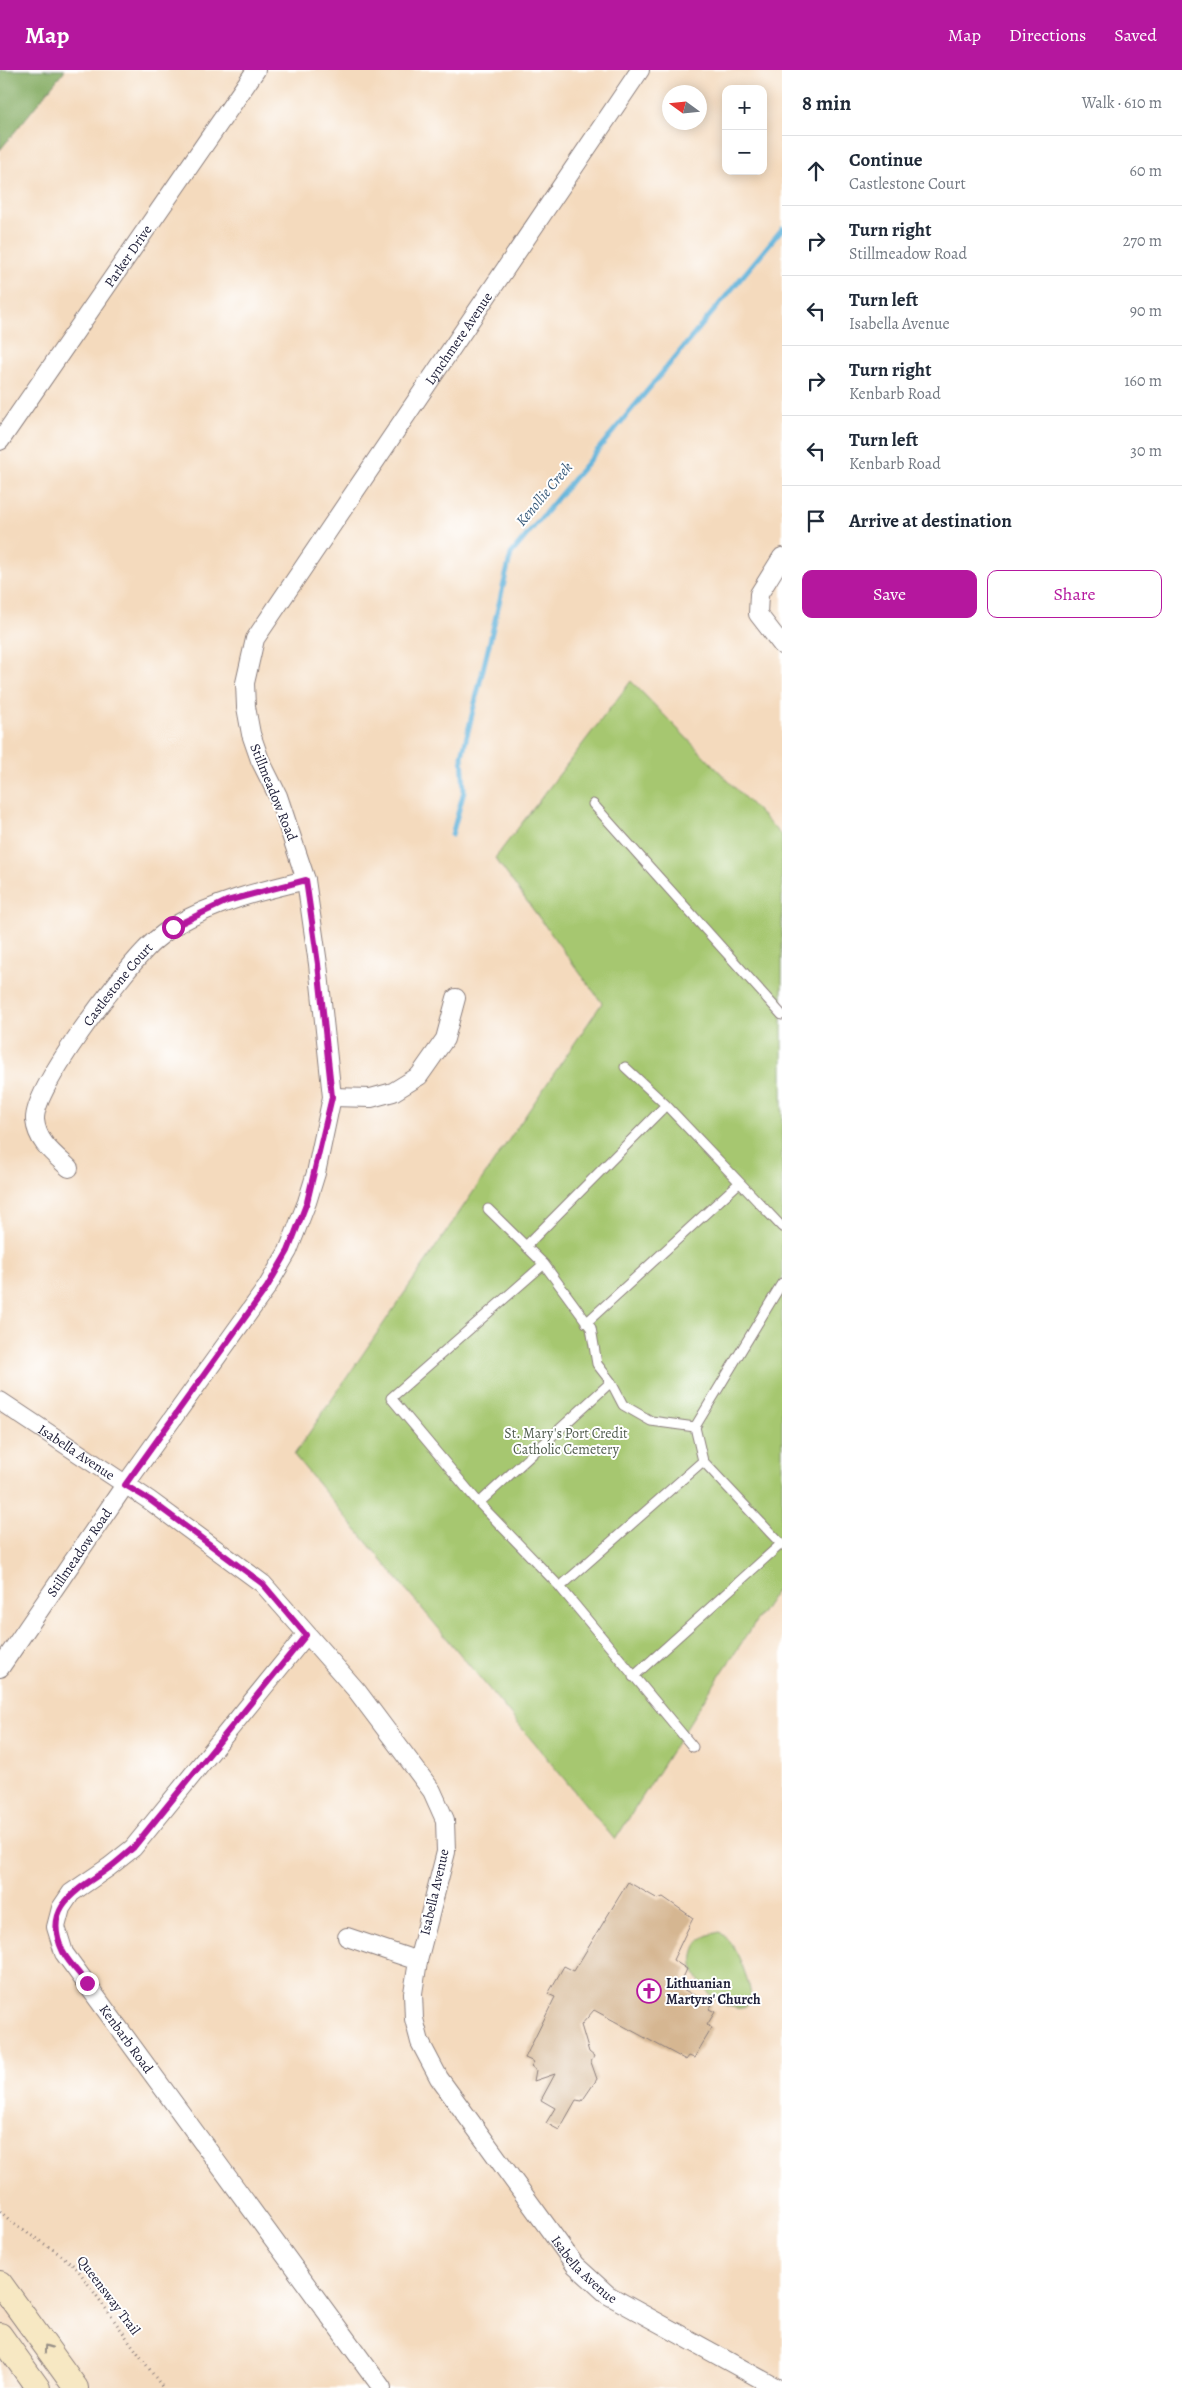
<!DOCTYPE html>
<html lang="en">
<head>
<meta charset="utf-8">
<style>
  :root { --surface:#fff; --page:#f2f2f3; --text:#1f2937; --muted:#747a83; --line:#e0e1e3; --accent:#b5179e }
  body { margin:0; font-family:Alegreya,serif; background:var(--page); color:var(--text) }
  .controls { position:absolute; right:15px; top:15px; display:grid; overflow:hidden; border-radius:10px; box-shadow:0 2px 12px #0003 }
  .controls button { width:45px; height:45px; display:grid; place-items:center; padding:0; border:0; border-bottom:1px solid var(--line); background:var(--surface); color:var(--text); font:25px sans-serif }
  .compass { position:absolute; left:662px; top:15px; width:45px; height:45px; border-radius:50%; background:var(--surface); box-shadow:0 2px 12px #0003; rotate:285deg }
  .stop { position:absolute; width:15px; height:15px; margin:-11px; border:4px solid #b5179e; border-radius:50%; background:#fff }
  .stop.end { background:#b5179e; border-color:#fff; box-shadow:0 1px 5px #0008 }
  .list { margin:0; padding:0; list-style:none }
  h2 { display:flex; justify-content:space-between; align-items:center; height:65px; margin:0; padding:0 20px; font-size:21px }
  h2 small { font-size:16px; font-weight:400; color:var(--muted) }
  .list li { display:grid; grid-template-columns:32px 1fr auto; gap:15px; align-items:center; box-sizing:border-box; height:70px; padding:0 20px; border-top:1px solid var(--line) }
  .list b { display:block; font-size:19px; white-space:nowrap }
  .list p { margin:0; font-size:16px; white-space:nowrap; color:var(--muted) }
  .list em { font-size:16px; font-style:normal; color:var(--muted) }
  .actions { display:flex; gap:10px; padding:15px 20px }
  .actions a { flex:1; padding:11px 0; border:1px solid var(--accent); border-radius:10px; text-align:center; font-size:18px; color:var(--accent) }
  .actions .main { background:var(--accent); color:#fff }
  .icon { flex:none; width:28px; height:28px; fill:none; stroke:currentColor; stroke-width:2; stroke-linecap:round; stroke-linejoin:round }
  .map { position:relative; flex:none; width:782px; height:2318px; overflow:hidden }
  header { display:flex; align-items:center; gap:30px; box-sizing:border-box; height:70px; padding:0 25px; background:var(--accent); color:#fff }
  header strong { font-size:24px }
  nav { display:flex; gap:28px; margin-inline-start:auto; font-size:18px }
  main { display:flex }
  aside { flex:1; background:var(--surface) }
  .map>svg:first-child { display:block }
</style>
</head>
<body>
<header>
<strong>Map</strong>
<nav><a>Map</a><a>Directions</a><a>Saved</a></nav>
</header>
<main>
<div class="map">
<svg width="782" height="2318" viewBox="0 0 782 2318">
  <rect width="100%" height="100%" fill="#fff"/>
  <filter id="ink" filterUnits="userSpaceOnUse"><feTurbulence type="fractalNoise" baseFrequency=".02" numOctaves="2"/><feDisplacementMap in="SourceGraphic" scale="10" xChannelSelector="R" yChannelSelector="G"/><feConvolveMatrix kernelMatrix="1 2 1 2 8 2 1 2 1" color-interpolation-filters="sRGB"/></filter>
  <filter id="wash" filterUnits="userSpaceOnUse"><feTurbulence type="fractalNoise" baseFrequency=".0096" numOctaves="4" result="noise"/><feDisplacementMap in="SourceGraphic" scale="20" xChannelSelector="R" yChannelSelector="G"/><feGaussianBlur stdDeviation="1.12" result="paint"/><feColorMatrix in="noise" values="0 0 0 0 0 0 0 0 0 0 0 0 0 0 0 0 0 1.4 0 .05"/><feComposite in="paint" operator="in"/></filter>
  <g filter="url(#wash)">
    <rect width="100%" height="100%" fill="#f4dabd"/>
    <path fill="#a6c770" stroke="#647456" d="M631 611 782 766V1512L705 1628 615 1770 294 1385 602 933 495 788Z
      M720 1862C735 1874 741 1891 747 1909 768 1968 686 1926 693 1885 696 1869 706 1865 720 1862Z"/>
    <path fill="#84ac62" stroke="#53674e" d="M0 0H65L0 80Z"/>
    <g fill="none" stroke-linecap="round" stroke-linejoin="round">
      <path stroke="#5db1d9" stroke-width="5" d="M452 765 464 721 462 686 511 484 782 159"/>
    </g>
    <g id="blocks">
      <path fill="#d5b691" d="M628 1812 658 1829 663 1827 693 1848 673 1890 687 1899 679 1917 712 1935 709 1939 715 1942 707 1955 712 1958 694 1988 689 1986 686 1990 594 1940 581 1955 589 1982 594 1986 591 1992 597 2009 582 2031 576 2030 559 2060 546 2053 555 2038 541 2030 555 2004 534 2011 536 2000 531 1996 534 1992 525 1988 555 1927 548 1924 564 1896 574 1901Z"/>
    </g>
  </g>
  <g filter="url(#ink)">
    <use href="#blocks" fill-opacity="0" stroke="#8b7e7c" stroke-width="1"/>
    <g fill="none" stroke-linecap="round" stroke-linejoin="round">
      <g stroke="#8b7e7c" stroke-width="11">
        <path id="lane" d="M593 734 782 945
          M625 997 666 1035 782 1157
          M488 1139 544 1194 591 1258 597 1294 611 1312 623 1335 651 1351 695 1357 782 1213
          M526 1176 666 1035
          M544 1194 391 1328 479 1433 560 1517 693 1677
          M586 1253 739 1113
          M479 1433 611 1312
          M560 1517 703 1391
          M633 1607 781 1474 703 1391 695 1357"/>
      </g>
      <g stroke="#8b7e7c" stroke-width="20">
        <g id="street">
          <path id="s1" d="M0 371 256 0"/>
          <path d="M782 487 759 524 758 544 782 575"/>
          <path d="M332 1027 371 1028 393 1022 419 1006 445 969 456 928"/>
          <path id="s2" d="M69 1098C54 1084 37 1072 35 1050 33 1018 120 906 145 880 153 871 164 863 174 856 215 832 260 821 306 810"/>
          <path id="s3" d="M0 1331 149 1430 263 1514 357 1621 432 1721 445 1750 446 1782 418 1891 413 1923 414 1949 420 1972 439 2008 575 2195 608 2225 777 2318"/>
          <path id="s4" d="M306 1565 133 1778 109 1797 71 1823 61 1838 56 1857 64 1883 382 2318"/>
          <path id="s5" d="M0 1598 125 1415 267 1217 288 1181 307 1132 316 1103 332 1027 318 894 306 810 278 726 260 690 251 664 246 637 245 613 255 569 640 0"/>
          <path d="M347 1867 418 1891"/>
        </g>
      </g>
      <g stroke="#8b7e7c" stroke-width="26">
        <path id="secondary" d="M0 2213 76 2318
          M0 2265 38 2318"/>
      </g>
      <path stroke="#8b7e7c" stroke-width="3" stroke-dasharray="1 4" stroke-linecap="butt" d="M0 2141C23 2165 55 2176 78 2200L163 2318"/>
      <use href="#lane" stroke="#fff" stroke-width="9"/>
      <use href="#street" stroke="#fff" stroke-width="18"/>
      <use href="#secondary" stroke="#f7e8c3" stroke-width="24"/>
    </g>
    <defs><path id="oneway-chevron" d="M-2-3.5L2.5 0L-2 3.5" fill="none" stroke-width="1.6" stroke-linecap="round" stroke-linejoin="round" transform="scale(1.25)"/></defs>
    <use stroke="#978f86" href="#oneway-chevron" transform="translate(47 2278) rotate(-126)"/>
  </g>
  <g fill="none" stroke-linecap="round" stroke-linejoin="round" filter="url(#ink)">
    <path stroke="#b5179e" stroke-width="6" d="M87 1913C79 1903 69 1893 63 1882 41 1836 78 1820 109 1798 117 1792 125 1785 133 1778L306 1565 263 1514 150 1430 125 1415 267 1217 288 1181 307 1132 332 1027 318 894 306 810 227 831 173 857"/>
  </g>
  <defs>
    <g id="church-ring" transform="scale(1.25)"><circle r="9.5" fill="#fff" stroke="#b5179e" stroke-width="1.5"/><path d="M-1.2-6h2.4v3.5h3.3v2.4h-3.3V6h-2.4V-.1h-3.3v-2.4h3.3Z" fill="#b5179e"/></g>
  </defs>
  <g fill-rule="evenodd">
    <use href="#church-ring" x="649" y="1921"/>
  </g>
  <g text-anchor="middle" stroke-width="4" stroke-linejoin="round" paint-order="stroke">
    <g font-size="14" fill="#22223b" stroke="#fff">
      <text dy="5" stroke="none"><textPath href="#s1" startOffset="225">Parker Drive</textPath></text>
      <text dy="5" stroke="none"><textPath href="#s5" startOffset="1502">Lynchmere Avenue</textPath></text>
      <text transform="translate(274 722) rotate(68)" y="5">Stillmeadow Road</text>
      <text dy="5" stroke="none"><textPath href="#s2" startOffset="221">Castlestone Court</textPath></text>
      <text dy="5" stroke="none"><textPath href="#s3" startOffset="92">Isabella Avenue</textPath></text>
      <text dy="5" stroke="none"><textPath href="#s5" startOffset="140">Stillmeadow Road</textPath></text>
      <text transform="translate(434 1822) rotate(-77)" y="5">Isabella Avenue</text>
      <text dy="5" stroke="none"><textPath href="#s4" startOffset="522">Kenbarb Road</textPath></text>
      <text dy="5" stroke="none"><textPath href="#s3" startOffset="1128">Isabella Avenue</textPath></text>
      <text transform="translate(109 2225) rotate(53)" y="5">Queensway Trail</text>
    </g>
    <g font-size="14" fill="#505c4e" stroke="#fff">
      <text x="566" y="1368">St. Mary's Port Credit<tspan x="566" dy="16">Catholic Cemetery</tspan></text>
    </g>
    <g font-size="14" font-weight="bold" fill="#22223b" stroke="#fff" text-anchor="start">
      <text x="666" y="1918">Lithuanian<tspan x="666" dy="16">Martyrs' Church</tspan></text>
    </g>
    <g font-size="15" font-style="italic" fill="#3a5b7a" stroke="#fff">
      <text transform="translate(544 424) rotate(-50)" y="5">Kenollie Creek</text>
    </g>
  </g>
</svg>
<div class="controls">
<button>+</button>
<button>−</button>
</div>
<svg class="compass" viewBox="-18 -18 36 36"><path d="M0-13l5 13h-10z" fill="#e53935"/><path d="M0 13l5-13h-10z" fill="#747a83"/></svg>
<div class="stop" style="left:173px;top:857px"></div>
<div class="stop end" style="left:87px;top:1913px"></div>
</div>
<aside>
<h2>8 min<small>Walk · 610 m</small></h2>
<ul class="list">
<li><svg class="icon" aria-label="ahead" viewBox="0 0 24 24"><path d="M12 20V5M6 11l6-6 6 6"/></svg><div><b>Continue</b><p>Castlestone Court</p></div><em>60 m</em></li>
<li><svg class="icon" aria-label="right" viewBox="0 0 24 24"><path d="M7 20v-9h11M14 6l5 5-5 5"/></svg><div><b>Turn right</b><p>Stillmeadow Road</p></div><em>270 m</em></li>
<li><svg class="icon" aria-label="left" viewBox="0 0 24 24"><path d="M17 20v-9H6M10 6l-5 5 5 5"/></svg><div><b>Turn left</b><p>Isabella Avenue</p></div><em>90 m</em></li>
<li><svg class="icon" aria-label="right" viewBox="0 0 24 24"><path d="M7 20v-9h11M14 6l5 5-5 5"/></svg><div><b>Turn right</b><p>Kenbarb Road</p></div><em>160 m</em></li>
<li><svg class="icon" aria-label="left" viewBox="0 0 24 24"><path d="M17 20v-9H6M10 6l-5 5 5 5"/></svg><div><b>Turn left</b><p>Kenbarb Road</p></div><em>30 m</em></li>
<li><svg class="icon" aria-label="arrive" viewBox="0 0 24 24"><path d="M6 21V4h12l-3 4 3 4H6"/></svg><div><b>Arrive at destination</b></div></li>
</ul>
<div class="actions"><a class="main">Save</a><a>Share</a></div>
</aside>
</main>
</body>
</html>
